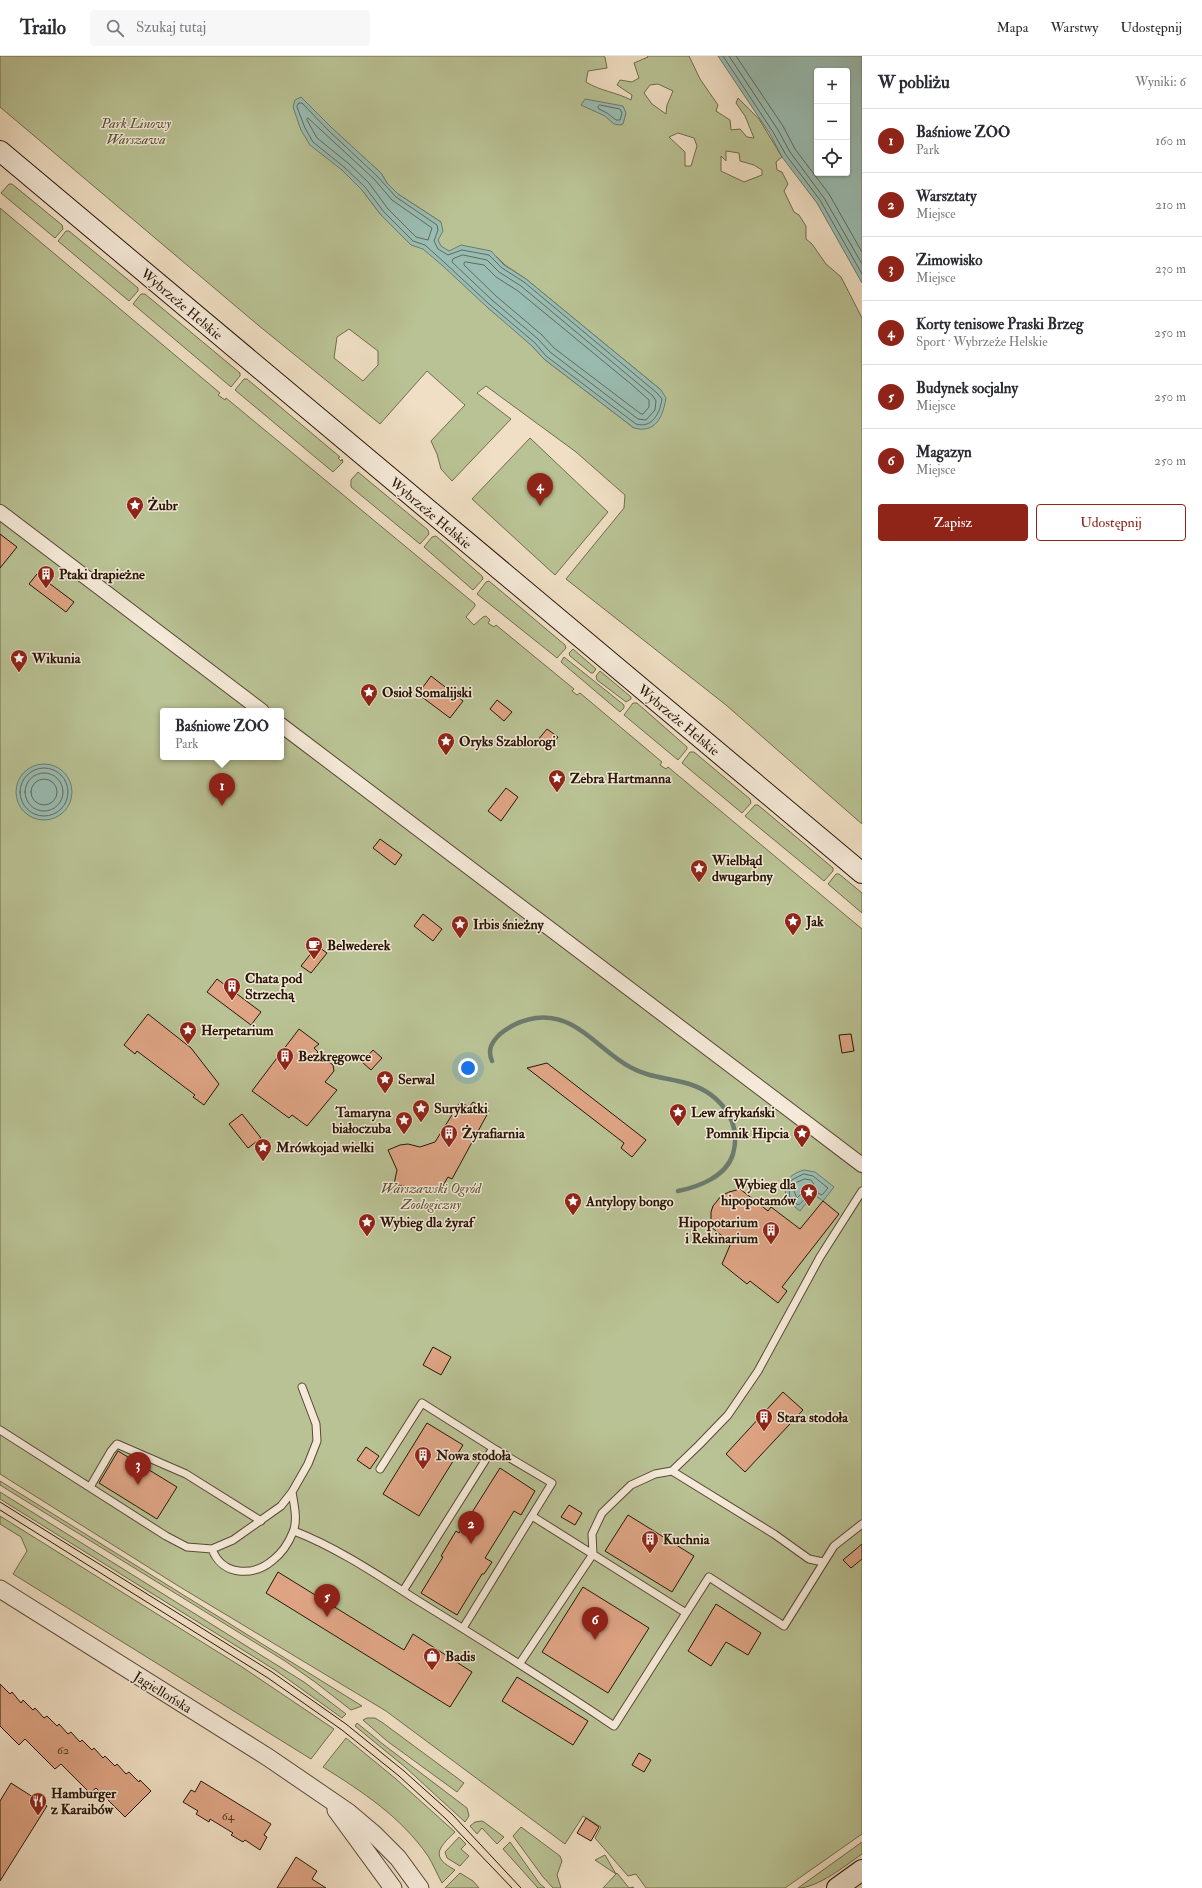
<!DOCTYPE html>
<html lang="pl">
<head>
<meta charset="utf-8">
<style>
  :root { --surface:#fff; --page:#f7f7f7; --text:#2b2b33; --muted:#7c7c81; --line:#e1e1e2; --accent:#8f2418 }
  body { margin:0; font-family:"IM FELL Double Pica",serif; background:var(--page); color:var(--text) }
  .controls { position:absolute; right:12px; top:12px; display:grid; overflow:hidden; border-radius:4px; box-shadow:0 1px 3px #0004 }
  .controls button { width:36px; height:36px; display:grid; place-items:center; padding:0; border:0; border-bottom:1px solid var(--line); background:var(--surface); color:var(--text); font:20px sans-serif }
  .you { position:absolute; left:468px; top:1012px; width:14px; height:14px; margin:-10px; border:3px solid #fff; border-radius:50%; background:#1a73e8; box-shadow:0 0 0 6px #1a73e833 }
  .badge { display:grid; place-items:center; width:26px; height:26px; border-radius:50%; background:var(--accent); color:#fff; font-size:13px; font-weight:700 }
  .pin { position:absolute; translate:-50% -33px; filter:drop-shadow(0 1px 2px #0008) }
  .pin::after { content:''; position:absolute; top:21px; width:14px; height:12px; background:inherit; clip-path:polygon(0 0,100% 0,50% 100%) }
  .popup { position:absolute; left:160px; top:652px; width:124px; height:52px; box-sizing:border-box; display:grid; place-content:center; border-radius:4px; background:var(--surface); filter:drop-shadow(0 1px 3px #0005); font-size:13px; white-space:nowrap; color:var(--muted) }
  .popup b { font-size:15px; color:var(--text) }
  .popup::after { content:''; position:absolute; left:50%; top:100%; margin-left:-8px; border:8px solid transparent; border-top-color:var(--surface) }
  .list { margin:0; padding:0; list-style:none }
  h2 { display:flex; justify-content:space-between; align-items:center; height:52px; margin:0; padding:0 16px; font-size:17px }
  h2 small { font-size:13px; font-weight:400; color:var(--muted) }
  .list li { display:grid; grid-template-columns:26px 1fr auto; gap:12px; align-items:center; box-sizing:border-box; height:64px; padding:0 16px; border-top:1px solid var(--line) }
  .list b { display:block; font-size:15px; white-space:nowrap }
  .list p { margin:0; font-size:13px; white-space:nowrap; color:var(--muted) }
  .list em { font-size:13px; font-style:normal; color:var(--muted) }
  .actions { display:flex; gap:8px; padding:12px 16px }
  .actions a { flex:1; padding:9px 0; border:1px solid var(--accent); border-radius:4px; text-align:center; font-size:14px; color:var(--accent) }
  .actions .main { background:var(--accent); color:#fff }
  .icon { flex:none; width:22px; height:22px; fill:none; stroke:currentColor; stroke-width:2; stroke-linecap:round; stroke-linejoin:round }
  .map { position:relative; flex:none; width:862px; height:1832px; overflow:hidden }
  header { display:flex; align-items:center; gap:24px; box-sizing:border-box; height:56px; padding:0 20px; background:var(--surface); border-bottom:1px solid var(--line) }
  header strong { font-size:19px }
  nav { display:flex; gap:22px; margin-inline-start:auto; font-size:14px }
  .search { width:280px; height:36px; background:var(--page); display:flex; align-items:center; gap:10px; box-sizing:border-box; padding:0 14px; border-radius:4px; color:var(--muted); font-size:15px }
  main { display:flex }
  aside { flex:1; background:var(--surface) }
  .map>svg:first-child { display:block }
</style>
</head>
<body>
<header>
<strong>Trailo</strong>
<div class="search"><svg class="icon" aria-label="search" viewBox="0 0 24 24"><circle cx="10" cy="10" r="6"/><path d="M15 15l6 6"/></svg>Szukaj tutaj</div>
<nav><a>Mapa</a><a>Warstwy</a><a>Udostępnij</a></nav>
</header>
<main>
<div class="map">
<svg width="862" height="1832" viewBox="0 0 862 1832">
  <rect width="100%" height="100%" fill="#f0dfc4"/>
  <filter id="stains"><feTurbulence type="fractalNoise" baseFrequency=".005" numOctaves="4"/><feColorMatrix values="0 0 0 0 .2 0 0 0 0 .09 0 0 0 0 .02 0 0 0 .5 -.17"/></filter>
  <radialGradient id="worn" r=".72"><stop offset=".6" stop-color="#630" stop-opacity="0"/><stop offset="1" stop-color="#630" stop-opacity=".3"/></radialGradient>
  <path fill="#b9c294" stroke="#706c4d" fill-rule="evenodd" d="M0 0H603L605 1 607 12 588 15 586 26C600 35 616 36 631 44L632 39 617 29 620 24 632 26 639 22 634 7 648 1 647 0H689L700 23 718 49 716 55 730 64 731 74 740 73 747 81 754 82 745 60 736 47 738 42 759 63 782 101 776 106 777 114 782 116 788 128 784 135 794 156 799 159 806 170V183L812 188 826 208 841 221 862 262V768L726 649 566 523 624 452 625 439 576 396 486 330 477 337 511 363 452 425 441 413 437 398 431 385 465 349 427 315 380 368 258 269 0 51ZM658 28 673 35 667 49 666 58 652 48 644 37 650 29ZM678 77 694 82 697 90 691 110H685V96L669 81ZM343 83 381 117 387 127 398 138 441 166 381 159 362 134 342 114ZM726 95 739 97 740 105 754 109 762 114V119L744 126 721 115V100L726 105ZM496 200 505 209 526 223 661 334 634 372 544 303C527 283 507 267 487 251ZM349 273 378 295V309L363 325 334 302 337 281Z
    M9 128H12L62 169 63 173 55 182 1 137Z
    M0 152 220 337 218 339 225 344 226 342 475 548V550L466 561 474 569 483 561 486 560 490 564 488 567 494 571 496 569 574 633 572 635 577 639 580 637 662 706 660 709 666 713 668 711 862 873V1778L785 1832H646L636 1818 628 1820 595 1782 601 1771 583 1760 565 1788 386 1655 180 1531 0 1418ZM163 655H281V701H163Z
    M66 175H69L138 232V235L129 245 58 185Z
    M141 238H145L240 317V320L231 331 133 248Z
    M244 323H247L340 401 338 402 341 405 342 403 343 406 333 416 235 334Z
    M530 382 608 456 555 519 472 443Z
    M358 416 428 474 429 478 420 488 351 431V424Z
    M436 480 482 520 483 523 473 534 424 491 432 481Z
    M489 525 565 589 566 592 557 602 477 538 486 526Z
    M573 593 596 613 593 617H591L570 600 569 597Z
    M564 601 624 649V652L620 656 561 606Z
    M600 615 631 641V643L626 646 597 624 596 620Z
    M633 647H637L687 691V693L678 704 624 659Z
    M690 696H694L750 743 751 747 742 757 682 707Z
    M755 749H758L833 812V815L824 825 745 760Z
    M836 818H839L862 837V857L828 828Z
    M0 1425 317 1622 362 1650 351 1654 315 1626 285 1605 0 1429Z
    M0 1436 304 1626 346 1658 342 1662 275 1614 0 1443Z
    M0 1460 242 1611 334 1673 311 1703 13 1518 27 1495 21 1481 0 1468Z
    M367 1662H375L383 1667 464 1727 457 1736 387 1685 363 1664Z
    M357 1667 384 1689 467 1752 469 1760 465 1766 405 1711 355 1670Z
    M346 1682 396 1723 455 1776C437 1793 431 1801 455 1814L442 1827C437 1818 433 1808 428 1800 401 1761 363 1736 323 1711Z
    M482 1765 484 1766 504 1781 497 1788 482 1772 477 1778 470 1770 475 1766Z
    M521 1771 560 1800 562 1805 557 1819 561 1832H553L543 1821 513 1780Z
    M459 1781 466 1788 461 1793 469 1800 460 1810 447 1802 445 1796Z
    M510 1786 540 1828 545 1832H538L503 1793Z
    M862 1786V1798C846 1809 818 1832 798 1832Z
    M605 1799 616 1818 617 1817 629 1832 633 1831 634 1832H603L616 1818 595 1804Z
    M460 1817 473 1825 479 1832H445Z"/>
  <path fill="#9abdb3" stroke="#6c7a6e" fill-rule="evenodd" d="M718 0H862V227L817 147 782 101 770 78ZM817 15H847V117H817Z
    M301 41 332 72 381 117 387 127 398 138 441 166 443 175 438 184 441 190 449 195 461 189 491 195 504 209 526 223 661 334 666 342C663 360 656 378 634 372L544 303 532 290 487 251 443 210 423 193 411 189 381 159 362 134 342 114 310 89 301 74 293 51 295 44Z
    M585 43 623 50 626 57 623 68 620 69 614 68 605 60 581 49Z
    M16 736a28 28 0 1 1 56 0a28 28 0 1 1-56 0Z
    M804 1114 815 1116 834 1131 823 1145 813 1138 800 1155 786 1144C784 1127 787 1119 804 1114Z"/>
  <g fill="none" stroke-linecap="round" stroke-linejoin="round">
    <path stroke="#616a5c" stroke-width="1" d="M723 0 773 76 786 99 820 144 862 218
      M729 0 778 74 790 96 824 142 862 208
      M736 0 783 70 795 93 829 138 862 196
      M299 47H302L329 75 377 120 396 141 437 169 438 174 434 185 438 193 448 199 462 194 489 199 502 212 524 226 657 337 662 343C660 357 652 373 636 368L546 300 535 287 489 248 445 207 425 189 413 185 384 156 365 131 344 111 313 86 305 72 297 51Z
      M600 49 620 53 622 57 620 64H616L607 57 599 53 598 51Z
      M308 62 374 123 392 144 432 172 428 184 416 181 388 153 369 127 348 107 317 82 307 64Z
      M463 199 487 204 499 216 521 230 653 340 656 345 655 354 646 364 638 363 550 296 538 283 492 244 452 206 453 203Z
      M466 206 484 209 496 221 518 235 631 328 649 344V351L643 358H641L554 292 542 279 496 240 464 209V207Z
      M20 736a24 24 0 1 1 48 0a24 24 0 1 1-48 0Z
      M25 736a19 19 0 1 1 38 0a19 19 0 1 1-38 0Z
      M31 736a13 13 0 1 1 26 0a13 13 0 1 1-26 0Z
      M804 1118 813 1120 828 1132 822 1139C804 1130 811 1141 798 1149L790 1142 789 1134 792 1124Z
      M805 1123 811 1124 814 1128 807 1132 797 1142 794 1135 796 1127Z"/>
    <path stroke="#6c7a6e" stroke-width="4.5" d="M492 1005C487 993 492 986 500 978 511 969 522 964 536 962 577 957 598 994 630 1011 648 1021 662 1021 682 1026 716 1034 743 1062 733 1098 726 1121 698 1131 678 1135"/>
  </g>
  <path fill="#dea484" stroke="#281606" d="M0 478 17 491 0 512Z
    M37 518 74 546 66 556 29 528Z
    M431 620 463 645 450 662 418 638Z
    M497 644 512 656 504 665 490 653Z
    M547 673 558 681 548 694 537 685Z
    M506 732 518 741 501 765 488 755Z
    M380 783 402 799 395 809 373 792Z
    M423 858 442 873 433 885 414 870Z
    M317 890 327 897 311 917 301 910Z
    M217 923 261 956 251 969 207 936Z
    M148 958 191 992 219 1028 204 1049 193 1041 195 1039 137 995 135 998 124 989Z
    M299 973 319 988 314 992 318 996 317 997 333 1009 334 1015 325 1026 337 1034 307 1070 292 1059 289 1062 252 1035Z
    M851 978 854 995 842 997 839 979Z
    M373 994 382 1002 371 1014 362 1006Z
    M547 1007 646 1084 632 1101 621 1092 624 1087 527 1012Z
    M460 1046 469 1051 473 1046 489 1055 452 1123 448 1121 438 1138 394 1128 397 1114 388 1094 400 1089 408 1088 420 1091 435 1086Z
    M242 1058 261 1082 248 1092 229 1068Z
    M740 1133 768 1155 771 1151 800 1173 823 1145 839 1158 782 1231 787 1235 778 1247 750 1225 747 1228 722 1208 731 1187 711 1171V1156L713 1150 721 1140 729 1136Z
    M433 1291 451 1301 441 1319 423 1309Z
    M783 1336 803 1354 745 1416 726 1398Z
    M427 1367 463 1389 419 1460 383 1438Z
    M366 1391 379 1400 370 1413 357 1404Z
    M118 1395 177 1431 157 1463 99 1427Z
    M500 1412 535 1435 521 1459 514 1455 485 1502 492 1506 484 1518H482L457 1559 421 1537 443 1501 441 1500 456 1475 459 1477Z
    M569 1449 582 1457 575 1469 561 1461Z
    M628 1459 694 1500 672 1536 605 1495Z
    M862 1488V1503L851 1512 843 1504Z
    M278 1516 404 1594 413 1578 472 1616 450 1651 266 1537Z
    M583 1531 649 1572 608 1637 542 1596Z
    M716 1548 761 1577 748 1599 726 1586 711 1610 688 1595Z
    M517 1621 588 1665 573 1689 502 1645Z
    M0 1628 10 1638 12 1636 21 1647 23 1644 33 1654 35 1652 44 1662 47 1660 57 1670 59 1668 68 1678 71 1676 80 1686 82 1684 92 1694 94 1692 103 1702 105 1700 115 1710 117 1708 126 1718 129 1716 139 1726 140 1724 151 1735 125 1761 96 1732 90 1737 61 1708 55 1713 25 1683 19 1689 0 1670Z
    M639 1697 651 1704 644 1716 632 1709Z
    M201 1725 271 1768 264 1779 267 1781 260 1794 245 1784 243 1786 231 1779 233 1777 210 1763 209 1766 196 1758 198 1755 183 1746 191 1734 195 1736Z
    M11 1727 47 1750 0 1825V1745Z
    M586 1762 599 1771 591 1785 577 1777Z
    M296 1801 317 1815 312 1823 326 1832H277Z"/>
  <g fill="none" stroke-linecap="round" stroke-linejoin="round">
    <g stroke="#5a4836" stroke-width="9">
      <path id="service" d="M0 1374 166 1480 187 1491 212 1493 233 1484 281 1450 292 1436 308 1408 317 1385 316 1368 302 1331
        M380 1413 422 1347 493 1392 403 1535
        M672 1415 774 1478 809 1503 823 1506
        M90 1431 111 1395 117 1388 186 1418 261 1465
        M532 1460 686 1557
        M294 1475C338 1492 379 1520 420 1546 485 1586 550 1627 614 1670L709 1521 784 1570 834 1490 862 1468
        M212 1493C222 1520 253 1521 273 1504 282 1497 289 1486 293 1476 298 1464 294 1448 292 1436
        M463 1572 552 1427 493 1392
        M520 1607 593 1498 592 1478 602 1457 631 1429 655 1418 672 1415 699 1389 728 1359 758 1315 820 1201 862 1135"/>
    </g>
    <g stroke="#5a4836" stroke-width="16">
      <path id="minor" d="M0 456 262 655
        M281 669 862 1109"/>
    </g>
    <g stroke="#5a4836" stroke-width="19">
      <path id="tertiary" d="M0 1533 269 1702 348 1756 374 1778 398 1802 420 1832
        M336 1754 393 1832"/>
    </g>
    <g stroke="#281606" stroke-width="22">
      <path id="secondary" d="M0 95 862 817
        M837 1832 862 1814"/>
    </g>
    <use href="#service" stroke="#f5ead9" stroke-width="7"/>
    <use href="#minor" stroke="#f5ead9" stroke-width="14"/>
    <use href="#tertiary" stroke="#f5ead9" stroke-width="17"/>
    <use href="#secondary" stroke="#f5ead9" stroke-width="20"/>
    <path stroke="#281606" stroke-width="1" d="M0 1446 272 1616 346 1668 404 1715 452 1758 521 1832
      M0 1454 268 1622 342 1674 399 1720 446 1763 512 1832"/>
  </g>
  <defs>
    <g id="sight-pin" transform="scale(0.9)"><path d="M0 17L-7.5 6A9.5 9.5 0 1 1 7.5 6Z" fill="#8f2418" stroke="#f5ead9"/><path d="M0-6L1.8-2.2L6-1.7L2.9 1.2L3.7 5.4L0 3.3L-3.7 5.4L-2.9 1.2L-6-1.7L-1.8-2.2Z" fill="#fff"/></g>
    <g id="building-pin" transform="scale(0.9)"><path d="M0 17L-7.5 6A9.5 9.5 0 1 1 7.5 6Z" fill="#8f2418" stroke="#f5ead9"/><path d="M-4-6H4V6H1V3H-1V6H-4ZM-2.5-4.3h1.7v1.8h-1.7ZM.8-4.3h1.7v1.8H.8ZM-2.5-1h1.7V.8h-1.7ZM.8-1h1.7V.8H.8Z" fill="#fff"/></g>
    <g id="cafe-pin" transform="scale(0.9)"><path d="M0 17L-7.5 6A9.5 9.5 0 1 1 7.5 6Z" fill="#8f2418" stroke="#f5ead9"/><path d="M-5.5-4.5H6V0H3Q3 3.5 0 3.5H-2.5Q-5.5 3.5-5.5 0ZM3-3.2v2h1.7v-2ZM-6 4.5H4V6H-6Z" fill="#fff"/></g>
    <g id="shop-pin" transform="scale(0.9)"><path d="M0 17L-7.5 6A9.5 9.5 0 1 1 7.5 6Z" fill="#8f2418" stroke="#f5ead9"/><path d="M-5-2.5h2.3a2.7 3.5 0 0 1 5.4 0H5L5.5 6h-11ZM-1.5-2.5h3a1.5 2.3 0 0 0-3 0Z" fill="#fff"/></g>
    <g id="restaurant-pin" transform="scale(0.9)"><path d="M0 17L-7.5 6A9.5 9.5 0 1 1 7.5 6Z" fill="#8f2418" stroke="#f5ead9"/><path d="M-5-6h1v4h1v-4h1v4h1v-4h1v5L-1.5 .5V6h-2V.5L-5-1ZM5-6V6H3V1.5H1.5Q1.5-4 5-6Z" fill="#fff"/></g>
  </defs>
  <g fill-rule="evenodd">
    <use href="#sight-pin" x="135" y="449"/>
    <use href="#building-pin" x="46" y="518"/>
    <use href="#sight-pin" x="19" y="602"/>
    <use href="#sight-pin" x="369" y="636"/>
    <use href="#sight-pin" x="446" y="685"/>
    <use href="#sight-pin" x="557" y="722"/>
    <use href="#sight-pin" x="699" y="812"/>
    <use href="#sight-pin" x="793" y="865"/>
    <use href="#sight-pin" x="460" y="868"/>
    <use href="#cafe-pin" x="314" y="889"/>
    <use href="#building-pin" x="232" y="930"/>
    <use href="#sight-pin" x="188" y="974"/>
    <use href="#building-pin" x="285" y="1000"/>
    <use href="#sight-pin" x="385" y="1023"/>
    <use href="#sight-pin" x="421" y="1052"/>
    <use href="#sight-pin" x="678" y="1056"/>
    <use href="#sight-pin" x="404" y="1064"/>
    <use href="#building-pin" x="449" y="1077"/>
    <use href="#sight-pin" x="802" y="1077"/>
    <use href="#sight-pin" x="263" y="1091"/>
    <use href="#sight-pin" x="809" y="1136"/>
    <use href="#sight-pin" x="573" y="1145"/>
    <use href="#sight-pin" x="367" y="1166"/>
    <use href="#building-pin" x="771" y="1174"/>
    <use href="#building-pin" x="764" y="1361"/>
    <use href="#building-pin" x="423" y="1399"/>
    <use href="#building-pin" x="650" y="1483"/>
    <use href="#shop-pin" x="432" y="1600"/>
    <use href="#restaurant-pin" x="38" y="1745"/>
  </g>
  <g text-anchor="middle" stroke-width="3" stroke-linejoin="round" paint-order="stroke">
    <g font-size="12" fill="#563a26">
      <text x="63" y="1698">62</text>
      <text x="228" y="1764">64</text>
    </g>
    <g font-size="14" font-style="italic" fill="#5b5238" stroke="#f5ead9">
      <text x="136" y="72">Park Linowy<tspan x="136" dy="16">Warszawa</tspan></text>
      <text x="431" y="1137">Warszawski Ogród<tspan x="431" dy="16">Zoologiczny</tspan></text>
    </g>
    <g font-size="14" fill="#281606" stroke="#f5ead9">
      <text transform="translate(182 248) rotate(40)" y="5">Wybrzeże Helskie</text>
      <text transform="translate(431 457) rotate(40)" y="5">Wybrzeże Helskie</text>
      <text transform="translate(679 664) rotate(40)" y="5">Wybrzeże Helskie</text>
      <text transform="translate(163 1636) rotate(32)" y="5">Jagiellońska</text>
    </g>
    <g font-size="14" font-weight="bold" fill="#281606" stroke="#f5ead9" text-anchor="start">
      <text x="148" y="454">Żubr</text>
      <text x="59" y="523">Ptaki drapieżne</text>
      <text x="32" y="607">Wikunia</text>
      <text x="382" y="641">Osioł Somalijski</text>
      <text x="459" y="690">Oryks Szablorogi</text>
      <text x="570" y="727">Zebra Hartmanna</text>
      <text x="712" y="809">Wielbłąd<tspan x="712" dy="16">dwugarbny</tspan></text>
      <text x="806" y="870">Jak</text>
      <text x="473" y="873">Irbis śnieżny</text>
      <text x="327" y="894">Belwederek</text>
      <text x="245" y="927">Chata pod<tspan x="245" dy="16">Strzechą</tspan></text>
      <text x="201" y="979">Herpetarium</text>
      <text x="298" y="1005">Bezkręgowce</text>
      <text x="398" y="1028">Serwal</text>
      <text x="434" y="1057">Surykatki</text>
      <text x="391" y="1061" text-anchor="end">Tamaryna<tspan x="391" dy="16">białoczuba</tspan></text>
      <text x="691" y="1061">Lew afrykański</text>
      <text x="462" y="1082">Żyrafiarnia</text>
      <text x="789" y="1082" text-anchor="end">Pomnik Hipcia</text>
      <text x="276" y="1096">Mrówkojad wielki</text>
      <text x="796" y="1133" text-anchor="end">Wybieg dla<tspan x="796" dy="16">hipopotamów</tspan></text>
      <text x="586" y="1150">Antylopy bongo</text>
      <text x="380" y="1171">Wybieg dla żyraf</text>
      <text x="758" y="1171" text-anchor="end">Hipopotarium<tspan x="758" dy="16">i Rekinarium</tspan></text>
      <text x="777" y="1366">Stara stodoła</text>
      <text x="436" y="1404">Nowa stodoła</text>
      <text x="663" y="1488">Kuchnia</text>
      <text x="445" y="1605">Badis</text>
      <text x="51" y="1742">Hamburger<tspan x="51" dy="16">z Karaibów</tspan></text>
    </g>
  </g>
  <rect width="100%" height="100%" filter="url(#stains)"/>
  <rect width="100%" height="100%" fill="url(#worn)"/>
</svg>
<div class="controls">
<button>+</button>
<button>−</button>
<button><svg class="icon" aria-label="locate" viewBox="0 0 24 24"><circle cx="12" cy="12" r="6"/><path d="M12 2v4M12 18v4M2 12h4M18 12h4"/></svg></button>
</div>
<div class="you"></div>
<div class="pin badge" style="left:222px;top:750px">1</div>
<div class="popup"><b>Baśniowe ZOO</b>Park</div>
<div class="pin badge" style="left:471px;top:1488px">2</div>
<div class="pin badge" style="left:138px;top:1429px">3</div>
<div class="pin badge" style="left:540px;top:450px">4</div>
<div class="pin badge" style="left:327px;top:1561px">5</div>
<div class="pin badge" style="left:595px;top:1584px">6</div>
</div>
<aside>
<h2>W pobliżu<small>Wyniki: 6</small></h2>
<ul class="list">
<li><span class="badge">1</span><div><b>Baśniowe ZOO</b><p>Park</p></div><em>160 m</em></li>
<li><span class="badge">2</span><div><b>Warsztaty</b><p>Miejsce</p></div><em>210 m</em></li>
<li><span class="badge">3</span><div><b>Zimowisko</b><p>Miejsce</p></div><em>230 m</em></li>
<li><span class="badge">4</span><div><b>Korty tenisowe Praski Brzeg</b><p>Sport · Wybrzeże Helskie</p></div><em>250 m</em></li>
<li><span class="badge">5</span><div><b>Budynek socjalny</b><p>Miejsce</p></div><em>250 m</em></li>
<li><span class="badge">6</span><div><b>Magazyn</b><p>Miejsce</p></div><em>250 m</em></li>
</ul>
<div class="actions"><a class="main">Zapisz</a><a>Udostępnij</a></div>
</aside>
</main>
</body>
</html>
